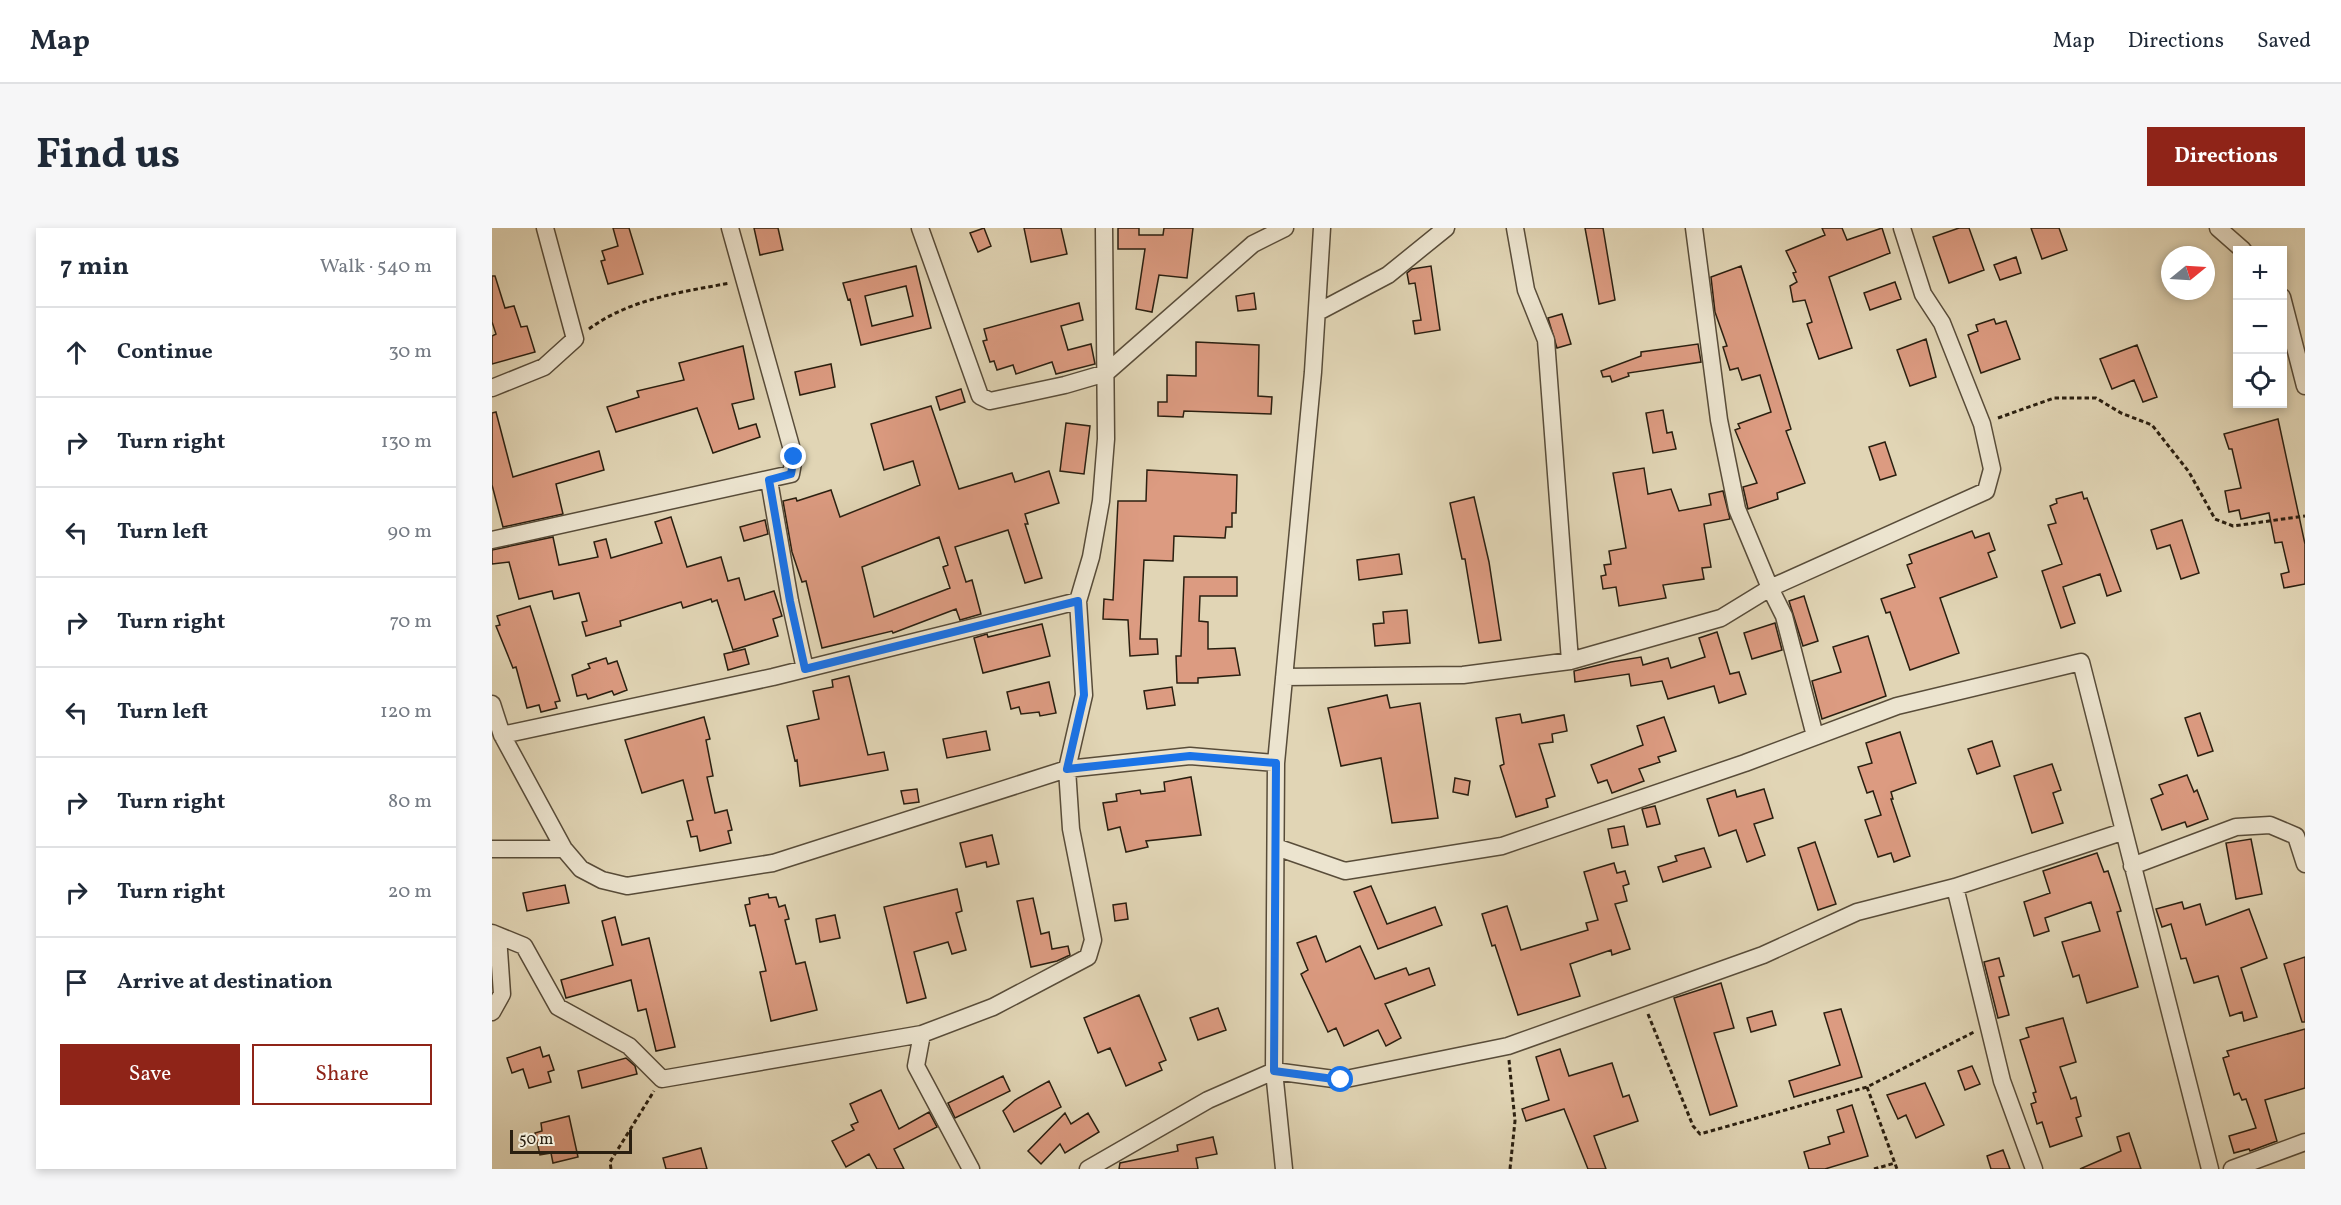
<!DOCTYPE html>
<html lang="en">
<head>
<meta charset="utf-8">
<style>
  :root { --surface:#fff; --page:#f6f6f7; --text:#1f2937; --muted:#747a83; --line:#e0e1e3; --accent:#8f2418 }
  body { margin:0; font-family:Vollkorn,serif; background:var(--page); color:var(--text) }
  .controls { position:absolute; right:18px; top:18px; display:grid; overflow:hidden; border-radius:0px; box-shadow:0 3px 9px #0003 }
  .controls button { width:54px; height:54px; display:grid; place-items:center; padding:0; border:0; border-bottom:2px solid var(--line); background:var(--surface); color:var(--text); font:30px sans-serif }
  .compass { position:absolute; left:1669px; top:18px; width:54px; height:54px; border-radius:50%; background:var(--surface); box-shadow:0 3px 9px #0003; rotate:72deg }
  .scale { position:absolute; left:18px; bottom:15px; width:122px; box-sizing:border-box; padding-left:6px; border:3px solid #2a1f10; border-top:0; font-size:16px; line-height:21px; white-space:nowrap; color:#2a1f10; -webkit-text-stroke:4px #ece4cf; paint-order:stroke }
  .stop { position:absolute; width:18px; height:18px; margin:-14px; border:4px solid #1a73e8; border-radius:50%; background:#fff }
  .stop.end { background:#1a73e8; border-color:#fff; box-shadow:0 2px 6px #0008 }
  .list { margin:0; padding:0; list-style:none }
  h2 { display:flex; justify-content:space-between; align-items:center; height:78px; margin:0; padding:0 24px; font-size:26px }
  h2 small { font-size:20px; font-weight:400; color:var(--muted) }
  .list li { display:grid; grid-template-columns:39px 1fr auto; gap:18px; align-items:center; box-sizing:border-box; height:90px; padding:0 24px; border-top:2px solid var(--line) }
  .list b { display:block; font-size:22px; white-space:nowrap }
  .list em { font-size:20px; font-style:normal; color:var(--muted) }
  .actions { display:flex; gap:12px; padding:18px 24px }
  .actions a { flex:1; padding:14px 0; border:2px solid var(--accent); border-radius:0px; text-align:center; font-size:21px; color:var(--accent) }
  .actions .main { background:var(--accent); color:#fff }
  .icon { flex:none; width:33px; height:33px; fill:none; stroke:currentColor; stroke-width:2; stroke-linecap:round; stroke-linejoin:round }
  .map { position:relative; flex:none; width:1813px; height:941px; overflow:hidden; border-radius:0px }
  header { display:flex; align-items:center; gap:36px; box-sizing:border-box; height:84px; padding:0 30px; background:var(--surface); border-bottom:2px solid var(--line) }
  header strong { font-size:28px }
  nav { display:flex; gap:33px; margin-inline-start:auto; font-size:21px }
  .intro { display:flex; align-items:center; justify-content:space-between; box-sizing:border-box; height:144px; padding:0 36px }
  h1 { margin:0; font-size:42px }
  .button { padding:15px 27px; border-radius:0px; background:var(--accent); color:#fff; font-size:21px; font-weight:700 }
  main { display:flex; gap:36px; padding:0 36px }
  aside { flex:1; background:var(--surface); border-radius:0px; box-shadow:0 3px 9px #0003 }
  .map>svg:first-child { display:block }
</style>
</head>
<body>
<header>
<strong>Map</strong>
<nav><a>Map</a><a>Directions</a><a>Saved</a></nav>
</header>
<div class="intro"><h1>Find us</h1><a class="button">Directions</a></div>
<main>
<aside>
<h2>7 min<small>Walk · 540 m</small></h2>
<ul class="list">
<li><svg class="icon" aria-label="ahead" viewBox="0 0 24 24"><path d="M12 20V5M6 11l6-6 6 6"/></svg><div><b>Continue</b></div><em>30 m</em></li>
<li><svg class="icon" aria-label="right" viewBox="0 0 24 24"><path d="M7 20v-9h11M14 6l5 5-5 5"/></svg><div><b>Turn right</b></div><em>130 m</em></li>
<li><svg class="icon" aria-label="left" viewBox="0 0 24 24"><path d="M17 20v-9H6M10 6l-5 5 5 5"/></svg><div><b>Turn left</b></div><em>90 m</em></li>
<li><svg class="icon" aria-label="right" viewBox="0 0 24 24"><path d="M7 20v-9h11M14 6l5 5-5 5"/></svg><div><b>Turn right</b></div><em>70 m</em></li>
<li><svg class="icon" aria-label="left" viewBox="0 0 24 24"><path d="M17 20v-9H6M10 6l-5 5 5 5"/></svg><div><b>Turn left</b></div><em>120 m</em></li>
<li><svg class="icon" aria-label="right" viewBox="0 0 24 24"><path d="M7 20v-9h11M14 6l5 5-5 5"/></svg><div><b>Turn right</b></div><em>80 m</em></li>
<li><svg class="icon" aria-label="right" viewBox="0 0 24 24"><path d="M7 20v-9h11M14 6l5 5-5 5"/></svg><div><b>Turn right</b></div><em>20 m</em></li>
<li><svg class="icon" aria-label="arrive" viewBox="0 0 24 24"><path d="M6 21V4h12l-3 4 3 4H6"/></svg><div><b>Arrive at destination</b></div></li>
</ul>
<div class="actions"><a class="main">Save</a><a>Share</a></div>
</aside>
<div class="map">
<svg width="1813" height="941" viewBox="0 0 1813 941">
  <rect width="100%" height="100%" fill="#e1d5b5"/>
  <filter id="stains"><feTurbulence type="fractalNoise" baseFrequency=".00333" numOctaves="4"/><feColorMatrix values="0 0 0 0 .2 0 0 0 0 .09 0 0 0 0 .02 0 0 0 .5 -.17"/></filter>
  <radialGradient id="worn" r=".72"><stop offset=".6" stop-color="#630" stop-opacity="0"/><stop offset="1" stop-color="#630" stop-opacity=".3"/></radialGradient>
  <path fill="#dc9b81" stroke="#2a1f10" stroke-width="1.5" fill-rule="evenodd" d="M121 0H137L151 46 116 56 109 33 113 32 110 23 126 18Z
    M262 0H286L291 22 268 27Z
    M492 0 499 18 486 24 478 5Z
    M532 0H569L575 26 539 34Z
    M626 0H647V7H671L672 0H701L695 50 667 47 660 84 644 81 653 21H626Z
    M1093 0H1111L1123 72 1107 76Z
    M1330 0H1350L1355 12 1390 0 1398 25 1337 49 1360 120 1327 131 1315 96 1320 94 1313 72 1301 74 1298 58 1305 54 1301 45 1304 44 1294 23 1333 7Z
    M1467 0H1477L1492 42 1457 55 1441 9Z
    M1539 0H1567L1575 22 1550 31Z
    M1524 29 1529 45 1508 52 1502 37Z
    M424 38 439 100 369 117 358 71 356 72 351 55ZM414 58 421 88 380 98 373 68Z
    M939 38 948 102 923 106 921 93 929 92 923 55 917 56 915 45 920 41Z
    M1249 38 1299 201 1294 203 1313 255 1285 265 1286 271 1256 281 1251 259 1265 255 1243 202 1248 200 1246 196 1279 184 1268 147 1250 152 1246 140 1238 142 1231 119 1235 118 1223 84 1219 49Z
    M0 48H3L13 80 22 78 29 99 35 98 43 124 0 136V108L4 106 0 94Z
    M1403 54 1409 71 1378 82 1372 65Z
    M762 65 764 81 746 83 744 68Z
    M587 75 591 92 569 98 576 122 599 116 603 136 564 146 560 134 524 146 521 137 505 142 502 133 498 134 491 113 495 112 492 101Z
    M1070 86 1079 116 1065 120 1056 90Z
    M1502 91 1504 96 1514 93 1528 131 1489 145 1476 107 1486 103 1484 97Z
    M1434 111 1444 149 1418 158 1405 122Z
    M704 114 767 117 766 168 780 169 779 186 692 183 691 189 666 188V174H675V147L704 148Z
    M1206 116 1209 134 1136 145 1137 148 1120 154 1118 148 1111 149 1109 143 1149 128V124Z
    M1645 117 1665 169 1651 174 1642 152 1620 161 1608 131Z
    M251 118 262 171 240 176 247 201 264 196 268 209 221 225 205 180 124 204 115 179 147 169 145 163 192 152 187 135Z
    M339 136 343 159 308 167 303 144Z
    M469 161 473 174 448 182 444 169Z
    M439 178 467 261 520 245 523 254 557 243 567 275 533 286 536 296H533L550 350 533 355 516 302 463 319 474 354 480 352 489 386 468 392 464 381 401 405 400 403 330 420 314 353 310 354 300 324 291 273 304 270 305 273 339 262 348 289 428 257 421 233 392 242 379 196ZM447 309 456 337 451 339 458 360 382 389 370 339Z
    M1171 182 1175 205 1180 204 1184 221 1161 225 1154 185Z
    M4 184 21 249 107 223 112 242 64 256 71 286 11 299 0 257V185Z
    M1786 191 1813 316V356L1792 360 1789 346 1797 344 1790 314 1783 315 1777 285 1749 291 1747 282 1737 284 1733 263 1749 260 1740 221H1737L1732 206Z
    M574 195 598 198 592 246 568 243Z
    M1393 214 1404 247 1388 252 1377 219Z
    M1152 240 1156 266 1179 261 1187 283 1219 277 1217 266 1231 263 1238 291 1212 296 1219 339 1210 340 1212 351 1171 357 1174 370 1127 378 1124 359 1111 361 1109 348 1114 347 1112 337 1119 336 1117 323 1134 320 1121 245Z
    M655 242 745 247 744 285H740V299H734L733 310 682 308 681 333 652 332 648 411H665L666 426 638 428 636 392 611 391 612 371 621 372 626 273H654Z
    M1590 264 1592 271 1595 270 1629 363 1615 368 1608 346 1571 359 1583 395 1569 400 1550 343 1570 336 1556 297 1564 295 1558 278 1565 275 1564 271Z
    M982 269 997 334 1009 412 987 415 973 331H970L958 275Z
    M179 289 195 339 229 329 236 353 247 350 253 372 282 363 290 388 281 391 286 408 241 422 225 372 220 374 219 371 191 380 189 374 128 393 129 398 94 408 90 394 95 393 87 365 62 371 60 363 27 371 17 334 0 336V322L61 309 67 337 106 329 102 314 114 311 119 330 170 315 163 294Z
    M273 292 276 306 252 313 248 299Z
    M1690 292 1707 345 1689 351 1678 317 1665 321 1659 302Z
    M1480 303 1483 310 1497 305 1503 322 1496 325 1505 349 1448 370 1467 425 1418 442 1398 384 1394 385 1389 371 1423 359 1415 337 1420 335 1417 327Z
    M907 326 910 346 867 352 865 332Z
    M692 349H745V368H708L707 393 716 394V421L743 420 748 447 706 450V455H685L684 428H689Z
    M1312 368 1326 413 1311 418 1297 373Z
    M38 378 68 473 63 474 65 480 49 484 47 477 35 480 24 439 21 440 4 398 8 397 5 388Z
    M915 382 918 415 883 418 881 396 892 395 891 384Z
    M1283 395 1290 422 1260 431 1252 405Z
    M550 396 558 428 491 445 482 410 495 406 496 409Z
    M1225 404 1238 446 1247 444 1254 466 1227 475 1222 458 1176 471 1170 453 1139 458 1137 446 1083 454 1082 443 1119 434 1149 429 1151 437 1176 430 1179 440 1213 429 1207 410Z
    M1376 408 1394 468 1330 491 1320 453 1349 444 1341 419Z
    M253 421 257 436 236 442 232 426Z
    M114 430 116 436 125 433 135 462 122 467 120 463 96 471 94 466 85 468 80 447 98 440 96 436Z
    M357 448 376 527 392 524 396 542 308 558 305 532 303 533 295 498 327 491 321 463 341 459 340 452Z
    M557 454 564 485 548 488 547 484 529 486 527 479 519 481 515 464Z
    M680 459 683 477 655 481 652 463Z
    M895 467 898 480 928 475 946 590 900 595 889 530 849 538 836 480Z
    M1708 485 1721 523 1706 528 1693 490Z
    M1028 486 1030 495 1072 487 1075 503 1060 506 1061 514 1047 516 1063 568 1054 571 1056 579 1024 589 1008 538 1012 536 1004 490Z
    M212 489 218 511 214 512 221 548 215 549 223 585 235 582 240 602 236 603 239 615 208 623 205 608 199 609 195 593 201 592 191 552 150 565 133 512Z
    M1172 489 1184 523 1166 529 1168 534 1147 541 1152 553 1120 565 1115 552 1106 555 1099 537 1151 517 1145 498Z
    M494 503 498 522 455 530 451 511Z
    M1408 504 1424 555 1399 564 1401 571H1399L1418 628 1402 634 1399 625 1386 629 1373 592 1389 587 1381 563 1375 565 1366 539 1380 535 1374 515Z
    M1500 513 1508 538 1485 546 1476 521Z
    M1560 536 1569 562 1561 565 1571 595 1540 605 1522 548Z
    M1695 547 1702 564 1705 562 1716 591 1695 599 1693 594 1670 602 1659 571 1671 566 1667 557Z
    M699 549 709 607 654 613 656 619 634 624 628 599 616 602 611 575 625 573 624 566 648 562 649 566 673 563 672 554Z
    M963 550 978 553 976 567 961 564Z
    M425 561 427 574 412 576 409 563Z
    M1272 561 1281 590 1262 596 1273 627 1255 634 1244 602 1227 608 1215 571 1243 562 1245 569Z
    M1163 578 1168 596 1155 599 1150 581Z
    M1132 598 1136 617 1120 620 1116 601Z
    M500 607 507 636 495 639 494 634 474 639 468 615Z
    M1759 611 1770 666 1744 671 1734 615Z
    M1323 614 1344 676 1326 682 1306 620Z
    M1212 620 1219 639 1171 654 1166 639 1185 633 1183 628Z
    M1605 625 1612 644 1616 643 1629 683 1625 684 1646 759 1595 775 1587 747 1581 749 1570 714 1608 703 1599 674 1553 690 1557 703 1542 708 1532 674 1558 665 1551 643Z
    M1122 635 1125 645 1133 643 1137 656 1131 658 1135 673 1123 676 1138 721 1120 727 1119 722 1078 736 1088 768 1026 787 1003 717 1000 718 990 686 1015 678 1029 722 1096 702 1094 695 1106 692 1092 644Z
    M73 657 77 675 35 683 31 665Z
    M879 658 895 696 943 679 950 697 886 721 862 664Z
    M465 661 470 683 464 685 474 722 460 726 456 714 422 724 434 770 415 775 392 679Z
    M276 666 277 670 284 669 287 679 293 677 297 691 293 692 304 736 313 734 325 782 279 793 268 744 274 743 263 697 258 698 253 677 258 676 257 670Z
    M541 670 549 706 557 704 560 721 576 718 578 727 565 733 539 739 525 673Z
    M1690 674 1692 681 1708 676 1714 697 1757 681 1775 730 1749 740 1765 789 1752 793 1750 784 1738 788 1726 748 1702 755 1694 730 1689 731 1679 696 1670 699 1664 681Z
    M634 675 636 691 623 693 621 677Z
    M343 687 348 710 328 714 324 691Z
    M123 689 130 717 157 710 183 819 164 823 154 781 146 783 139 752 74 770 69 752 121 737 110 693Z
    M824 708 834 734 868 718 883 751 914 740 917 747 937 740 943 757 893 776 909 810 894 818 886 802 852 818 844 800 836 804 809 746 816 742 805 715Z
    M1813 729V794H1810L1792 736Z
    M1507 730 1512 748 1507 749 1517 787 1506 790 1492 734Z
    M1229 755 1242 800 1222 805 1245 878 1218 887 1182 770Z
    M647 767 674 832 667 835 670 842 634 858 618 820 606 825 592 790Z
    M726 780 734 802 706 812 698 790Z
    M1349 781 1370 849 1302 869 1297 853 1348 837 1332 785Z
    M1280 783 1284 797 1259 804 1255 790Z
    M1571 790 1584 834 1568 839 1579 871 1584 869 1589 888 1584 890 1590 908 1558 919 1550 894 1545 896 1539 876 1544 874 1541 865 1544 864 1528 812 1537 809 1534 800Z
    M1813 801V860L1773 872 1785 913 1758 923 1757 921 1742 925 1737 908 1764 900 1754 871 1750 872 1747 865 1742 867 1731 830 1737 828 1735 823Z
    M48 819 51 829 57 827 62 842 56 844 59 854 37 860 31 841 20 845 15 830Z
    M1068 821 1077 848 1120 835 1131 869 1137 867 1146 893 1102 908 1114 941H1096L1072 881 1034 893 1030 881 1057 872 1044 829Z
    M134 830 143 838 145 846 90 860 86 843Z
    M1480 838 1488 856 1473 862 1466 843Z
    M511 848 518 863 463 890 456 875Z
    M557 853 569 879 522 904 511 883 523 872Z
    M1433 855 1452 897 1424 910 1414 887 1406 891 1395 867Z
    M389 862 407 901 437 884 445 899 402 921 412 941H385L377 926 354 939 340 913 362 902 359 897 366 894 358 876Z
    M1360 877 1376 928 1333 941H1317L1312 924 1338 916 1336 909 1352 904 1345 882Z
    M573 885 579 896 596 885 607 904 573 925 568 916 549 936 536 923Z
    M77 888 86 929 61 935 59 925 48 927 43 905 50 903 49 895Z
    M1637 905 1649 941H1588L1629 923 1625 909Z
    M721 909 725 926 704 930 706 941H627L628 935 686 923 685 917Z
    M209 920 215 941H174L171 930Z
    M1511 922 1518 941H1499L1495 928Z"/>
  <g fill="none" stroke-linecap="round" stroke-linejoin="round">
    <g stroke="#584c39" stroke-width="19">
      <path id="minor" d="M428 0 488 168 498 173 573 157 614 145 761 16 793 0
        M1023 0 1034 62 1054 112 1078 433
        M1202 0 1227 192 1245 281 1278 360 1494 263 1500 241 1490 196 1450 95 1431 66 1410 0
        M1726 0 1751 22
        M1790 69 1813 158
        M826 84 896 47 954 0
        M0 160 52 139 83 111 53 0
        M277 252 298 373 313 441
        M0 312 299 246 302 229 238 0
        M792 449 971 447 1078 433 1229 390 1278 360 1292 388 1323 508
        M0 476 10 507 72 621 89 641 110 652 135 658 281 635 575 541 698 528 784 535
        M10 507 281 449 586 373
        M784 619 853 643 1010 618 1253 535 1405 478 1589 434 1718 941
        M0 621H72
        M1640 638 1744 599 1778 597 1804 608 1813 636
        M1463 659 1510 853 1542 941
        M0 705 32 718 66 779 137 818 170 851 430 806
        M0 784 10 766 6 708
        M479 941 424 838 430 806 501 779 596 729 601 712 579 601 575 541 592 467 586 373 599 329 609 273 614 211 612 0
        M596 941 716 872 782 843 849 852 1016 818 1271 727 1365 684 1463 659 1630 604
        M792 941 782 843 784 535 821 144 830 0
        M1740 941 1813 914"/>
    </g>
    <path stroke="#2a1f10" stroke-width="3" stroke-dasharray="4.5 3" stroke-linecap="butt" d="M97 101C137 71 190 64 238 55
      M1506 190 1562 170H1604L1629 185 1660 197 1697 244 1723 291 1741 298 1813 288
      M1156 786 1201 898 1208 906 1375 859 1482 804
      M1017 832 1023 893 1018 941
      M1375 859 1405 941
      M119 941 118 934 162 863
      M1382 941 1403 935"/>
    <use href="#minor" stroke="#ece4cf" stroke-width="16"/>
  </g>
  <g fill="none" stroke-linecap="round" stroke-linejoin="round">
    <path stroke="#1a73e8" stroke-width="8" d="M302 229 299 246 277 252 298 373 313 441 586 373 592 467 575 541 698 528 784 535 782 843 849 852"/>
  </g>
  <rect width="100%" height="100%" filter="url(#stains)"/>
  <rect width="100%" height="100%" fill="url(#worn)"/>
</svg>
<div class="controls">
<button>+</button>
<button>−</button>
<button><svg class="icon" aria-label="locate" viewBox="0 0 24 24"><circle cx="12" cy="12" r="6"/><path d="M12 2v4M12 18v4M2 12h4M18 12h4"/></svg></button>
</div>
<svg class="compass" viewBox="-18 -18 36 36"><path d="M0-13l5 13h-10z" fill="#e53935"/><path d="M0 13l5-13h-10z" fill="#747a83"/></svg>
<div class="scale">50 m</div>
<div class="stop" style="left:849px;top:852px"></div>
<div class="stop end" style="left:302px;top:229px"></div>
</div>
</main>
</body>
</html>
